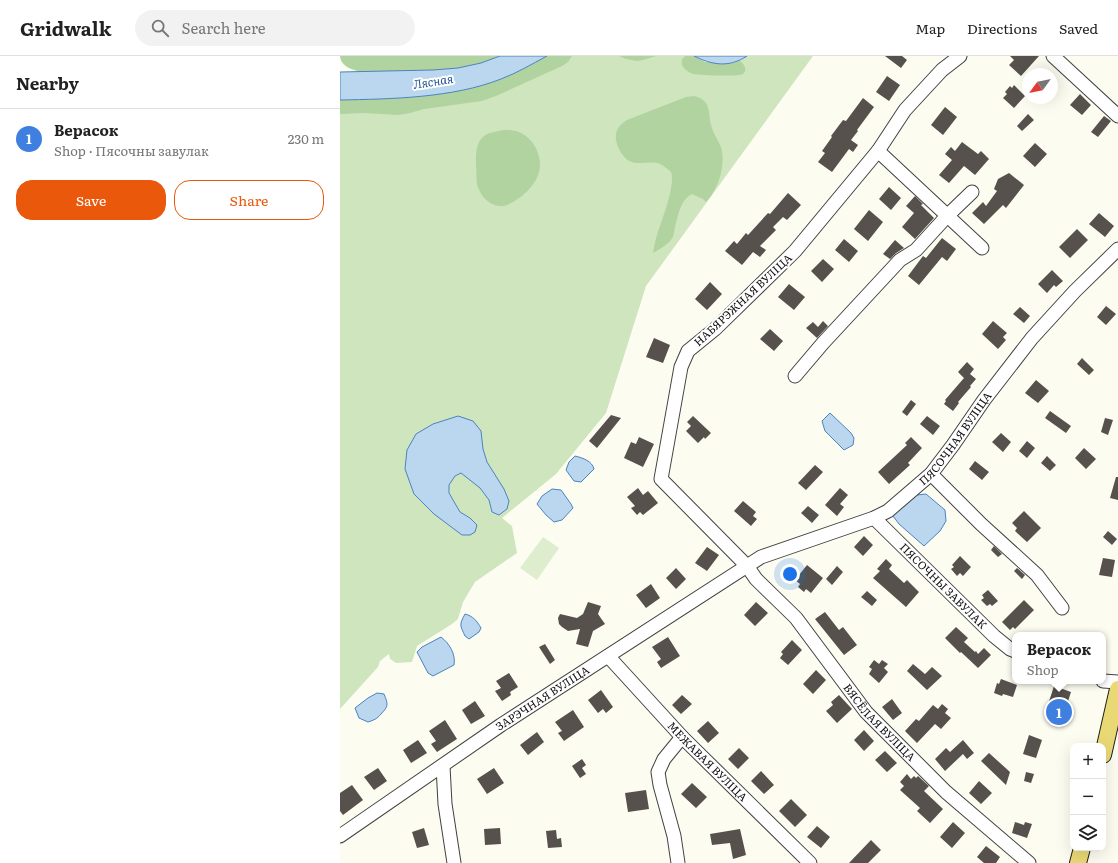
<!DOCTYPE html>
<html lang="en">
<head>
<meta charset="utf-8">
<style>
  :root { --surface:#fff; --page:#f2f2f2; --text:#222; --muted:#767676; --line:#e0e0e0; --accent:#ea580c }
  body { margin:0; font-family:Literata,serif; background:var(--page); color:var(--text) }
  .controls { position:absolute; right:12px; bottom:12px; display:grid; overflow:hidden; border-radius:8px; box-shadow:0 4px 16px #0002 }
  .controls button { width:36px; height:36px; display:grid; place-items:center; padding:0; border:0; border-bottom:1px solid var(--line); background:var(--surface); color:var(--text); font:20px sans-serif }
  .compass { position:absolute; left:682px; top:12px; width:36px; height:36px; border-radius:50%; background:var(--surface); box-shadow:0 4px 16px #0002; rotate:237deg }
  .you { position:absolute; left:450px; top:518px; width:14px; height:14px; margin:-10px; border:3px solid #fff; border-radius:50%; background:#1a73e8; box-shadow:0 0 0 6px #1a73e833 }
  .badge { display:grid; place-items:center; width:26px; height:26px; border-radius:50%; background:var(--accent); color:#fff; font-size:13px; font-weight:700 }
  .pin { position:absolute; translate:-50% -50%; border:2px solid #fff; box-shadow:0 1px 4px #0006 }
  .popup { position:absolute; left:672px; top:576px; width:94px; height:52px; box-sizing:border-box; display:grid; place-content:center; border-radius:8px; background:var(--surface); filter:drop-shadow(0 1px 3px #0005); font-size:13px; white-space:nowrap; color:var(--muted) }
  .popup b { font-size:15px; color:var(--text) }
  .popup::after { content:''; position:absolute; left:50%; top:100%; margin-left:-8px; border:8px solid transparent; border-top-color:var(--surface) }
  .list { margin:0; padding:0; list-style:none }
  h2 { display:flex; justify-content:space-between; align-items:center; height:52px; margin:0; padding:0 16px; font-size:17px }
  h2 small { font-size:13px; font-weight:400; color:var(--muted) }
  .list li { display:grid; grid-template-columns:26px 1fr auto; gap:12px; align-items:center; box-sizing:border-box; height:60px; padding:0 16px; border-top:1px solid var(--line) }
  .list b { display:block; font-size:15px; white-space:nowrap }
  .list p { margin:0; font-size:13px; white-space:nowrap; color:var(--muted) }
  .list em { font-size:13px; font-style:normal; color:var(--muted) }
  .actions { display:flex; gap:8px; padding:12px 16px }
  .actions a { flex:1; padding:9px 0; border:1px solid var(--accent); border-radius:16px; text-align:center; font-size:14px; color:var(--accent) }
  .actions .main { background:var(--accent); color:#fff }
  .icon { flex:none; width:22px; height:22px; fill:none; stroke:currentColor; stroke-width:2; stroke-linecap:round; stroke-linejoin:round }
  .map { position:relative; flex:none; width:778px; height:807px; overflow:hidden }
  header { display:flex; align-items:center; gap:24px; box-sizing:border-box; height:56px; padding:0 20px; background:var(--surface); border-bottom:1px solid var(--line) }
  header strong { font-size:19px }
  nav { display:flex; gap:22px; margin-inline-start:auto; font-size:14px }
  .search { width:280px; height:36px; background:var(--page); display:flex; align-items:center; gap:10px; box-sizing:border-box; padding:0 14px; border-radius:22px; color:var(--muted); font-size:15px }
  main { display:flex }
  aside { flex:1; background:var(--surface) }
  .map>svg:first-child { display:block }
</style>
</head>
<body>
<header>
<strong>Gridwalk</strong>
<div class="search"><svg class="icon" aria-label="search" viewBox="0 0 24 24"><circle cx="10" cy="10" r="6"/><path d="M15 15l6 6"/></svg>Search here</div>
<nav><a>Map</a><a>Directions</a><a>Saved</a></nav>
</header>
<main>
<aside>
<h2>Nearby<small></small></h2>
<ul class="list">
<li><span class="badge" style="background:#3f7fe0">1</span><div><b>Верасок</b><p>Shop · Пясочны завулак</p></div><em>230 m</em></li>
</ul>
<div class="actions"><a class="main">Save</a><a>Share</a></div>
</aside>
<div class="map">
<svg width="778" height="807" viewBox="0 0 778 807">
  <rect width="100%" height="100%" fill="#fdfcf1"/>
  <path fill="#cee5be" d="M207 0H354L365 6 393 7 407 0H473L306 230 266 357 216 418 162 462 172 470 177 497 135 526 123 546 118 563 112 568 77 590 72 606 56 607 50 603 49 598 40 605 38 611 0 653V44L58 42 88 40 137 31 160 24Z"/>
  <path fill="#b1d39f" d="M0 0H160C153 3 146 6 139 8 101 17 61 15 22 16 13 14 1 11 0 0Z
    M207 0H232L228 6 222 10 156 40 142 45 84 53 70 57 58 59 25 57 0 58V44C51 43 113 42 161 23 177 17 192 8 207 0Z
    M279 0H333H316L303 4 297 5 286 3Z
    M345 0H354L365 6 393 7 400 5C404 8 408 14 403 18 397 21 360 19 353 18 345 15 337 7 345 0Z
    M354 40C371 44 368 55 371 69 373 77 378 84 381 91 386 109 379 132 366 146L363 143 352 138C340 144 338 160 335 171 334 174 334 178 333 181 329 188 320 193 313 197 314 191 315 185 317 179 321 166 336 129 331 116 331 116 327 112 326 112 314 99 293 116 282 98 279 94 277 89 276 84 275 74 279 69 287 64L346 41Z
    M163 74C169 74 175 74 181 77 194 83 203 101 199 116 197 125 189 134 182 140 176 144 170 149 163 150 150 151 140 140 137 128 136 122 137 116 136 110 136 101 135 88 143 81 148 76 156 76 163 74Z"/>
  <path fill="#dfedcf" d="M203 481 219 492 197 524 180 512Z"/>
  <path fill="#bbd6ef" stroke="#4a84be" d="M160 0H207C192 8 177 17 161 23 113 42 51 43 0 44V16L93 14 118 12 141 7Z
    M354 0H407C389 12 372 9 354 0Z
    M490 357 511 377 514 382 513 389 504 394 485 375 482 365Z
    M118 360 133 365 141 375 143 393 147 406 164 433 169 445 167 453 159 459 152 456 149 444 140 432 121 417 115 420 109 429V437L120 456 130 462 137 469 135 476 130 479H122L94 458 74 438 65 413 67 394 76 378 93 368Z
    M235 400C243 402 252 405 254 413L241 426 234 425 226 414 229 406Z
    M212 433 221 434 231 448 233 452 222 464 214 466 206 459 197 448 202 440Z
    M586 438 605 454 606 465 600 475 584 490 559 468 553 460 561 452 577 439Z
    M125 558C133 560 137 565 141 572L139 576 129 583 125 580C120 569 119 569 125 558Z
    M101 581C109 587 116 598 114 609L93 620 88 617 77 596 82 591Z
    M37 637 44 638C48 648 49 650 41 658 37 663 34 664 28 666L19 662 15 652 28 642Z"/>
  <path fill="#56514c" d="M545 0H562L567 4 561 12Z
    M670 0H699L681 20 669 9 674 4Z
    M547 20 560 29 549 45 536 36Z
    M674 29 685 40 674 52 663 42 667 38 665 36 670 30 672 32Z
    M740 38 751 49 742 59 730 49Z
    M523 42 534 51 517 74 518 75 511 84 518 89 513 96 509 93 492 116 478 106 485 97 482 95 492 81 491 80 503 64 506 65Z
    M605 51 617 61 603 79 591 69Z
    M688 58 694 64 682 75 677 70Z
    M764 60 771 65 758 81 751 76Z
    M622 86 638 98 641 95 649 103 635 119 624 110 609 127 599 119 612 104 605 98 611 91 615 95Z
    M695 87 707 98 695 111 683 100Z
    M669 117 684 129 666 152 663 149 644 168 632 157 643 146 646 150 657 135 654 133 658 123Z
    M549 131 561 142 551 154 539 143Z
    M448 137 461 149 447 164 443 161 433 171 436 174 420 190 426 194 420 201 413 196 402 209 385 195 394 185 397 188 406 177 408 179 428 157 430 158Z
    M575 140 583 148 581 149 594 162 575 183 562 171 574 157 566 150Z
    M529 154 543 166 528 185 514 173Z
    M759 157 774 170 765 181 749 168Z
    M737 173 748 184 730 202 719 191Z
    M602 182 616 193 607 205 602 201 579 229 568 220 583 200 586 202Z
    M504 183 518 195 509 206 495 194Z
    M555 184 564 192 556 197 550 203 543 198Z
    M483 203 494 213 482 226 471 215Z
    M712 214 723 225 716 231 714 229 707 237 698 228Z
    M370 226 382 238 367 254 355 243Z
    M449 228 465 241 454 254 438 241Z
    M766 250 776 258 766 269 757 261Z
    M680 251 690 260 684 267 673 258Z
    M483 265 488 270 477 282 466 272 473 266 478 271Z
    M653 265 667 277 663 281 666 284 658 293 642 278Z
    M430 273 443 285 434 295 420 283Z
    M314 282 330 289 323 307 306 301Z
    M742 302 754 314 749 319 737 308Z
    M627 306 634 313 630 318 636 323 630 330 631 331 618 346 619 347 613 355 604 348 606 345 605 344 624 322 618 316Z
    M696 324 709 335 698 347 685 337Z
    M571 344 576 348 567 360 562 356Z
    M710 355 731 370 726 377 705 362Z
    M271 359 281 362 257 392 249 385Z
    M353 360 371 377 365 383 364 381 358 387 346 375 351 370 347 366Z
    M587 360 600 370 593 379 580 368Z
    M765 362 773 364 768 379 761 376Z
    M661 377 671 386 663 396 652 386Z
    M299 381 314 388 303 411 284 402 291 386 296 388Z
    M571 381 582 392 568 407 570 409 549 428 538 416 567 389 565 387Z
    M687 385 695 392 687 402 679 395Z
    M744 392 756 403 746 413 735 402Z
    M707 400 716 409 710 415 701 407Z
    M635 405 649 416 642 424 629 413Z
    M475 409 483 416 466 434 458 427Z
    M776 421H778V444L770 442Z
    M298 432 303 439 308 435 318 447 303 459 300 456 297 459 291 452 295 450 287 441Z
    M500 432 508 439 500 448 504 451 497 460 485 449Z
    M403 445 416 456 413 460 417 463 411 470 394 455Z
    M468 450 479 459 472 467 461 457Z
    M684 455 701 472 687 486 675 475 677 472 672 467Z
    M768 475 777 483 772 489 763 481Z
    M524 480 533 489 523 500 514 491Z
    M654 490 662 498 658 501 651 494Z
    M367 491 379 499 367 515 355 507Z
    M620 500 631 511 623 520 620 517 617 520 611 513 614 511 612 509Z
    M763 502 775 504 772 521 759 519Z
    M546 503 552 509 549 513 564 527 567 524 579 536 566 551 533 522 540 515 537 513Z
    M467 509 483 522 471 537 466 533 464 536 458 531 460 528 455 524Z
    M497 510 503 516 492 529 486 523Z
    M336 512 346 523 336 533 326 522Z
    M677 512 685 519 682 523 674 515Z
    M311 528 320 542 306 552 296 539Z
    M648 534 658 545 652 550 650 548 647 550 641 544 644 542 642 539Z
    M527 535 537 544 532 550 521 541Z
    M684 544 694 554 675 573 673 571 670 574 662 566Z
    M248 546 261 550 258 558 265 568 253 575 248 591 236 588 240 573 228 575 222 571 219 568 218 562 220 558 237 562 243 558Z
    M416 546 428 557 415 570 404 559Z
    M485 556 499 574 503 571 517 589 504 599 475 563Z
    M616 571 628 582 624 586 635 596 636 595 638 598 644 592 651 599 638 612 621 596 620 597 605 582Z
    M328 581 340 600 321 612 317 606 321 603 312 591Z
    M452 584 462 594 448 609 440 602 443 598 441 596Z
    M205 588 215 604 210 608 199 591Z
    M534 604 539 608 542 604 548 608 544 612 548 616 539 627 529 618 532 613 529 611Z
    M573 608 585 618 592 611 602 620 587 634 567 615Z
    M476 614 486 624 473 638 463 628Z
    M169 617 178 631 170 636 171 639 162 645 155 635 161 632 156 625Z
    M661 623 677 629 673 641 663 638 662 640 654 637 657 627 659 628Z
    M714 630 731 636 722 664 705 658Z
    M261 634 273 651 266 657 263 653 258 657 248 644Z
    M342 639 352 648 341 658 332 649Z
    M499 639 512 653 497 667 486 655 493 649 491 646Z
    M552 643 562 657 553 664 542 651Z
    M135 645 145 660 131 668 122 654Z
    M602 648 608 653 605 657 611 662 601 673 595 668 577 687 565 675 576 663 579 665 593 649 598 653Z
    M233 654 244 671 224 685 218 677 222 675 215 666Z
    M105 664 117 683 97 696 91 688 96 685 89 675Z
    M368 665 379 677 368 687 357 675Z
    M524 674 534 685 524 695 514 684Z
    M197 676 204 686 188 699 180 689Z
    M689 679 702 684 696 702 683 698Z
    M78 684 87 697 71 707 63 694Z
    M623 684 634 697 627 703 623 698 605 715 595 703 606 692 610 696Z
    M399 692 409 702 398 713 388 703Z
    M545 695 557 707 547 716 535 704Z
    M649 697 670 716 666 729 641 705Z
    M242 703 246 709 242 712 246 718 240 722 232 710Z
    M38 712 47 725 34 734 24 721Z
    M154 712 164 727 147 738 137 723Z
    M421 715 434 729 424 738 411 725Z
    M686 716 694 718 691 727 684 725Z
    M567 718 571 723 574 720 576 722 578 720 589 730 584 735 603 753 590 767 577 755 580 752 560 734 564 730 560 726Z
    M639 725 652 737 641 748 629 737Z
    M352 727 367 741 356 752 341 738Z
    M12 729 23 744 3 759 0 755V737Z
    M306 734 309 753 288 756 285 737Z
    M451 743 467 759 455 771 439 755Z
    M613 766 625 777 612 792 600 781Z
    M675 766 684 769 685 766 692 768 687 782 672 777Z
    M477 770 490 781 481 792 467 781Z
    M84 772 89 789 77 792 72 776Z
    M160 772 161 788 145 789 144 773Z
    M400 773 406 799 393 803 390 787 372 789 370 778Z
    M216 774 217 783 221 782 222 791 208 792 206 775Z
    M531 784 541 794 528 807H509Z
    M646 790 660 801 656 807H644L637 801Z"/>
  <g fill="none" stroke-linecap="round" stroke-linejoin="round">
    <g stroke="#414141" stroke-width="15">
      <g id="minor">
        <path id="s1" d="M620 0 602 14 565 54 538 95 455 195 375 273 348 295 341 311 321 423 407 510 416 523 456 562 526 656 606 736 689 807"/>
        <path d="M713 0 778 60"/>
        <path d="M538 95 642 192"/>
        <path d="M455 320 483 287 560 204 576 194 607 160 632 136"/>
        <path d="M591 418 641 468 697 519 722 552"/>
        <path id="s2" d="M534 462 654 580 670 593 675 595"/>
        <path id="s3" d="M268 600 342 681 470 807"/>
        <path d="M763 625 778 626"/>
        <path d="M103 710 105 748 114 807"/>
        <path id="s4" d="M0 780 161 669 421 501 534 462 548 455 591 418 613 389 644 344 692 282 735 235 778 193"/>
        <path d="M338 807 334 780 320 729 318 716 324 703 342 681"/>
      </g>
    </g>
    <g stroke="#1f1f1f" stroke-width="18">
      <path id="major" d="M763 699 778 633
        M738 807 742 792"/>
    </g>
    <use href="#minor" stroke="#fff" stroke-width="13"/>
    <use href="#major" stroke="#e9d975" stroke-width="16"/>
  </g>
  <g text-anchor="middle" stroke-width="4" stroke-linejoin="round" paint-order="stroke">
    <g font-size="11" fill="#0e0e0e" stroke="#fff">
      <text transform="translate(403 244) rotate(-43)" y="4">НАБЯРЭЖНАЯ ВУЛІЦА</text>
      <text dy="4" stroke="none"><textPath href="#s4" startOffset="740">ПЯСОЧНАЯ ВУЛІЦА</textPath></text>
      <text dy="4" stroke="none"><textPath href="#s2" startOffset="97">ПЯСОЧНЫ ЗАВУЛАК</textPath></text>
      <text dy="4" stroke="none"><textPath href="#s4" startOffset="245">ЗАРЭЧНАЯ ВУЛІЦА</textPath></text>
      <text dy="4" stroke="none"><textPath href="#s1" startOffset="862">ВЯСЁЛАЯ ВУЛІЦА</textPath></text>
      <text dy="4" stroke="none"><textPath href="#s3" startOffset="145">МЕЖАВАЯ ВУЛІЦА</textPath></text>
    </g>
    <g font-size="12" font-style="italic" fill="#255792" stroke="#fff">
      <text transform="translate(93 26) rotate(-9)" y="4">Лясная</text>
    </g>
  </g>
</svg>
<div class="controls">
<button>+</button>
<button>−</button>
<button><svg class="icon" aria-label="layers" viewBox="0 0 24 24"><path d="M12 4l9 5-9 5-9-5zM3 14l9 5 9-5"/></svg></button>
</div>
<svg class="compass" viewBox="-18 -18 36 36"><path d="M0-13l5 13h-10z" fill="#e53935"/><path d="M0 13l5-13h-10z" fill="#767676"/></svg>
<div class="you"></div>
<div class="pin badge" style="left:719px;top:656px;background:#3f7fe0">1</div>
<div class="popup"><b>Верасок</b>Shop</div>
</div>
</main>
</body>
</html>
